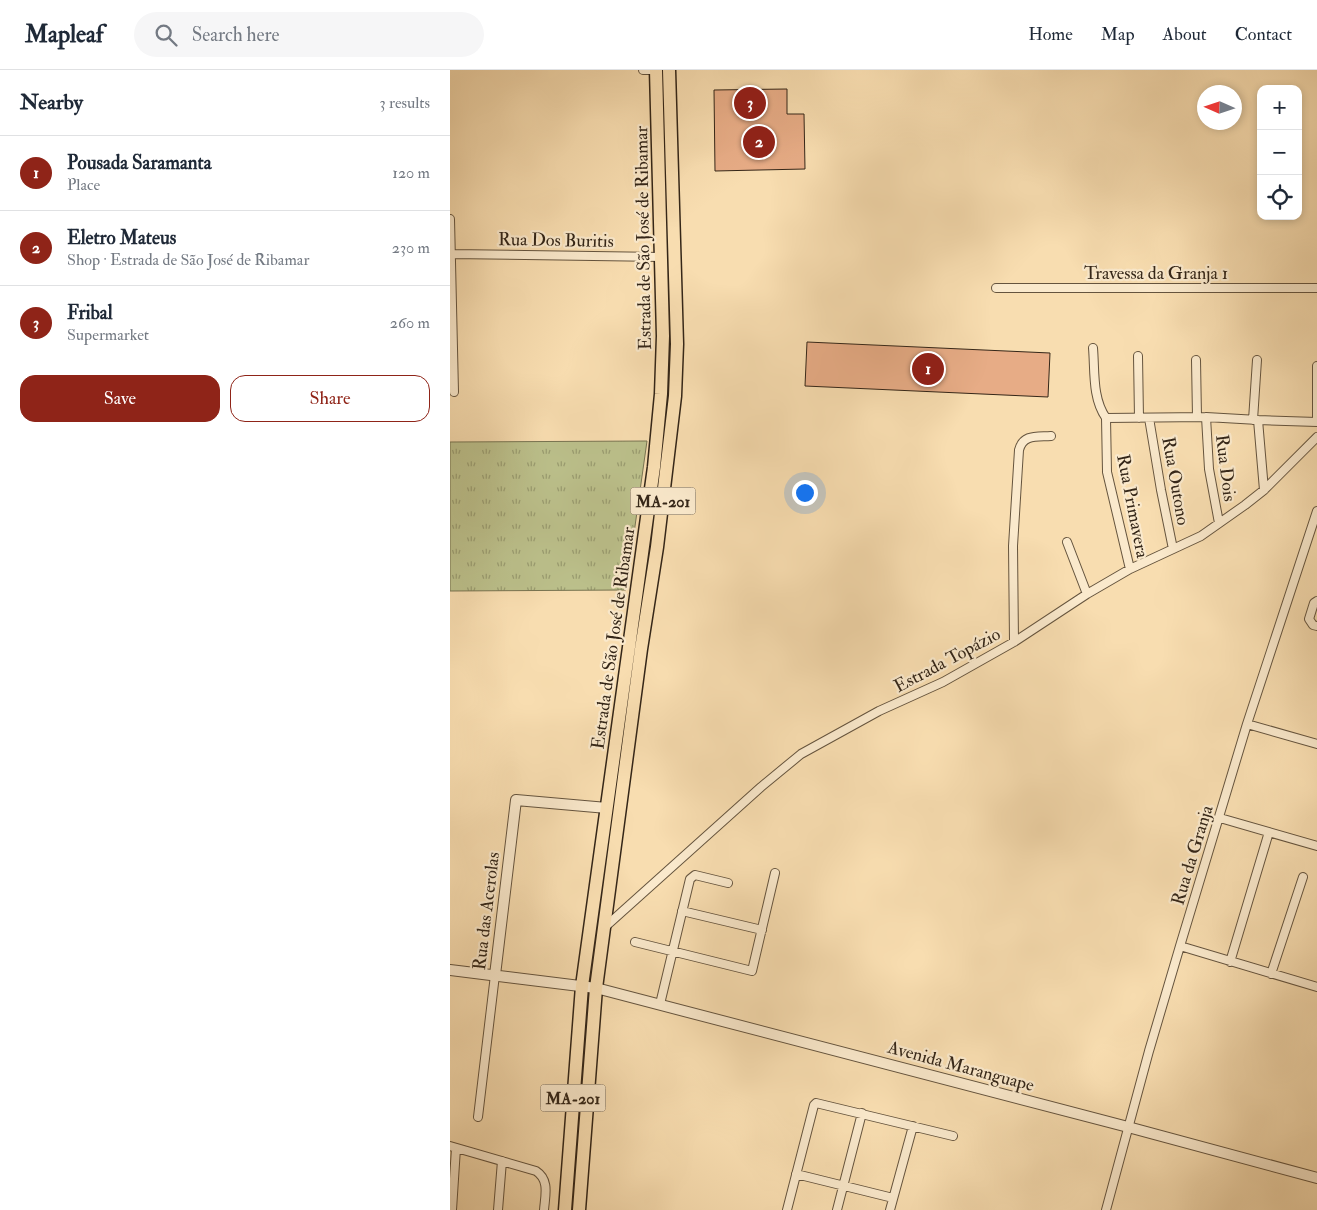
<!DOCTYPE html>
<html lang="en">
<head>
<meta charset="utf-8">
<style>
  :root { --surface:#fff; --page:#f6f6f7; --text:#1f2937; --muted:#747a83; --line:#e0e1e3; --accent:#8f2418 }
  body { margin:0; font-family:"IM FELL Double Pica",serif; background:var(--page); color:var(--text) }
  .controls { position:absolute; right:15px; top:15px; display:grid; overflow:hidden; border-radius:10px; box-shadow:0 2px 8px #0003 }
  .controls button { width:45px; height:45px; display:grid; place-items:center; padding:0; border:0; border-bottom:1px solid var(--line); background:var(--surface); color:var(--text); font:25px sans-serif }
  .compass { position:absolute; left:747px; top:15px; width:45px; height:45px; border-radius:50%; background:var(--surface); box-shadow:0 2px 8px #0003; rotate:273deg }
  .you { position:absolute; left:354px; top:422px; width:18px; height:18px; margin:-12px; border:4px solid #fff; border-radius:50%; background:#1a73e8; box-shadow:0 0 0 8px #1a73e833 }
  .badge { display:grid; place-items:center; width:32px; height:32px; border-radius:50%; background:var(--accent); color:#fff; font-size:16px; font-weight:700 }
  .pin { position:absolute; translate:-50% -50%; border:2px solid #fff; box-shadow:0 1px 5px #0006 }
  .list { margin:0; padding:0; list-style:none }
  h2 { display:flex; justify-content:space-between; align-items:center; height:65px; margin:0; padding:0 20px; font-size:21px }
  h2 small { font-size:16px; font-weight:400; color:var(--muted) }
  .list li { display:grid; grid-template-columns:32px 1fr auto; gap:15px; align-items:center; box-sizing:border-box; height:75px; padding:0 20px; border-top:1px solid var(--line) }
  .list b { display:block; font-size:19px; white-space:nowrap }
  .list p { margin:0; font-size:16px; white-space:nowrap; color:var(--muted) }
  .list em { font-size:16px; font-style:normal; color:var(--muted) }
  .actions { display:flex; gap:10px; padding:15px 20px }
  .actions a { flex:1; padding:11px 0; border:1px solid var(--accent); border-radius:15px; text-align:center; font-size:18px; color:var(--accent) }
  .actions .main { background:var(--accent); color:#fff }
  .icon { flex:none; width:28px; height:28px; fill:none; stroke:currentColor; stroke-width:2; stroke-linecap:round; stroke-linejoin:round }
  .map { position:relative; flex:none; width:867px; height:1140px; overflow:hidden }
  header { display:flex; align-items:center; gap:30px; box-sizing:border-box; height:70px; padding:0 25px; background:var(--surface); border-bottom:1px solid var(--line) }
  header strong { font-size:24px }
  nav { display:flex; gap:28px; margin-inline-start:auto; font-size:18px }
  .search { width:350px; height:45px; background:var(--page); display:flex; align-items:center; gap:12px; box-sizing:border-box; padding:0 18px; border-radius:28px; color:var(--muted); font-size:19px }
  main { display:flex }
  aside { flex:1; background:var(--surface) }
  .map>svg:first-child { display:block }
</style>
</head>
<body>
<header>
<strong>Mapleaf</strong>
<div class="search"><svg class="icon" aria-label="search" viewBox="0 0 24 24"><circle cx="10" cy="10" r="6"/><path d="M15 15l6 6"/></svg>Search here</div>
<nav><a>Home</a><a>Map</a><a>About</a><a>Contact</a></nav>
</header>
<main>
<aside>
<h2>Nearby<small>3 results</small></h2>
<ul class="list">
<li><span class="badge">1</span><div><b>Pousada Saramanta</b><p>Place</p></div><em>120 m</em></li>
<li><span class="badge">2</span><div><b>Eletro Mateus</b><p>Shop · Estrada de São José de Ribamar</p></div><em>230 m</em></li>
<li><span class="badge">3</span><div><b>Fribal</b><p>Supermarket</p></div><em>260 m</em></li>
</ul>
<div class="actions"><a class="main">Save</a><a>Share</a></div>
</aside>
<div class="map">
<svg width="867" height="1140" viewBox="0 0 867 1140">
  <defs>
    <pattern id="grass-tufts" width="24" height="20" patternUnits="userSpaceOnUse" patternTransform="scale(1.25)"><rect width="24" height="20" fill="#bcc18c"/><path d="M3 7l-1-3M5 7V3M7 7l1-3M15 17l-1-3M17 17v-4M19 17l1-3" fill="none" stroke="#9a9d71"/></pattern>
  </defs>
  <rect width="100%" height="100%" fill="#f8ddb0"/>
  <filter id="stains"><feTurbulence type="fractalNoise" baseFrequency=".004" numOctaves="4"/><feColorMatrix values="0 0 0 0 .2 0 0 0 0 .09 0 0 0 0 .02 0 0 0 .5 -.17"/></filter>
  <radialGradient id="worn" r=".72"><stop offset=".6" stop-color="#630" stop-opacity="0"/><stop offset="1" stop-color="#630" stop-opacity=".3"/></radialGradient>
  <path fill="url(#grass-tufts)" stroke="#787452" d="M197 371 176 520 0 521V372Z"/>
  <path fill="#e7ac86" stroke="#342618" d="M337 19V44H354L355 99 265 101 264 20Z
    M357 272 600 283 598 327 355 316Z"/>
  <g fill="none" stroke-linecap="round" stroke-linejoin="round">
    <g stroke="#65543e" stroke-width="10">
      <path id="minor" d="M193 0H206
        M0 149 4 322
        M0 184 212 187
        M546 218H867
        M643 278C645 301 642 328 656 348
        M688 286 689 348
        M746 290 747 347
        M867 296V350
        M756 347 759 399 769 453
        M656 348 756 347 808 350 867 352
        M656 348 657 402 680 499
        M699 348 711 420 723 479
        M803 350 807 290
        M808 350 814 420
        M617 472 637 524
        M867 531 864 533 859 549 863 555 867 556
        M564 572 563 476 569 380C573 364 587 367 601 366
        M797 654 867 674
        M770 748 867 776
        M232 841 312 860
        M155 857 311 717 351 684 429 641 493 612 564 572 637 524 680 499 751 466 795 435 814 420 867 367
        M185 872 302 901 325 803
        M730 876 867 917
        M780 892 819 762
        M821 904 853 807
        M210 934 240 809 245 805 278 813
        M28 1047 45 905
        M0 1076 86 1101C100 1110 95 1126 94 1140
        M346 1104 443 1128
        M2 1140 6 1078
        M48 1140 52 1091
        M337 1140 364 1035 366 1033 503 1066
        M387 1140 412 1043
        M440 1140 463 1056
        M656 1140 699 981 730 876 797 654 867 441"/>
    </g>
    <g stroke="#65543e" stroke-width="12">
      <path id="tertiary" d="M0 900 146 918 678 1057 867 1108
        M45 905 66 730 157 738"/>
    </g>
    <g stroke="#342618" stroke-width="15">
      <path id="primary" d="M115 1140 132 916 204 397 211 324 213 266 206 0
        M129 1140 146 918 191 579 207 477 225 326 227 274 219 0"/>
    </g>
    <use href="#minor" stroke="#fae9cc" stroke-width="8"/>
    <use href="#tertiary" stroke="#fae9cc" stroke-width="10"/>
    <use href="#primary" stroke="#f8ddb0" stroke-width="12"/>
  </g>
  <g text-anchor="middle" stroke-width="4.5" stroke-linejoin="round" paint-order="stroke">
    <g fill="#fae9cc" stroke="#6f604e" stroke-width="1">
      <rect x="180.5" y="417.5" width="65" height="27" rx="4"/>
      <rect x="90.5" y="1014.5" width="65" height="27" rx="4"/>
    </g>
    <g font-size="16" font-weight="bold" fill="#342618">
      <text x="213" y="437">MA-201</text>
      <text x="123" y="1034">MA-201</text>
    </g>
    <g font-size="18" fill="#342618" stroke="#fae9cc">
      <text transform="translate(193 168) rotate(-91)" y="6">Estrada de São José de Ribamar</text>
      <text transform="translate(106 170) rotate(1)" y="6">Rua Dos Buritis</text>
      <text x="706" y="209">Travessa da Granja 1</text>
      <text transform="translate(776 398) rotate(83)" y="6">Rua Dois</text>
      <text transform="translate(726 411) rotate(80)" y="6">Rua Outono</text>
      <text transform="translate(683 436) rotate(79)" y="6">Rua Primavera</text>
      <text transform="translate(163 568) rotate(-82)" y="6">Estrada de São José de Ribamar</text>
      <text transform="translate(497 590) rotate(-28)" y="6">Estrada Topázio</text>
      <text transform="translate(742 785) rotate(-73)" y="6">Rua da Granja</text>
      <text transform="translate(36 841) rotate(-83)" y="6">Rua das Acerolas</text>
      <text transform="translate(511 996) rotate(15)" y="6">Avenida Maranguape</text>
    </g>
  </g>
  <rect width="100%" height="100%" filter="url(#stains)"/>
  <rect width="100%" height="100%" fill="url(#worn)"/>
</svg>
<div class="controls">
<button>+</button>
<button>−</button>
<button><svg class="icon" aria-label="locate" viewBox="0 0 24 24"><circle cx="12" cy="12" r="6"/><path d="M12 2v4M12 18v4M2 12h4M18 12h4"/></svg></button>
</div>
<svg class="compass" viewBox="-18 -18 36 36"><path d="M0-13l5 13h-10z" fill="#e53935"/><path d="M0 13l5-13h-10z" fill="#747a83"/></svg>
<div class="you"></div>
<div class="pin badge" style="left:478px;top:299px">1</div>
<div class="pin badge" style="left:309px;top:72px">2</div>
<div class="pin badge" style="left:300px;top:33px">3</div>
</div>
</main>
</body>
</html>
